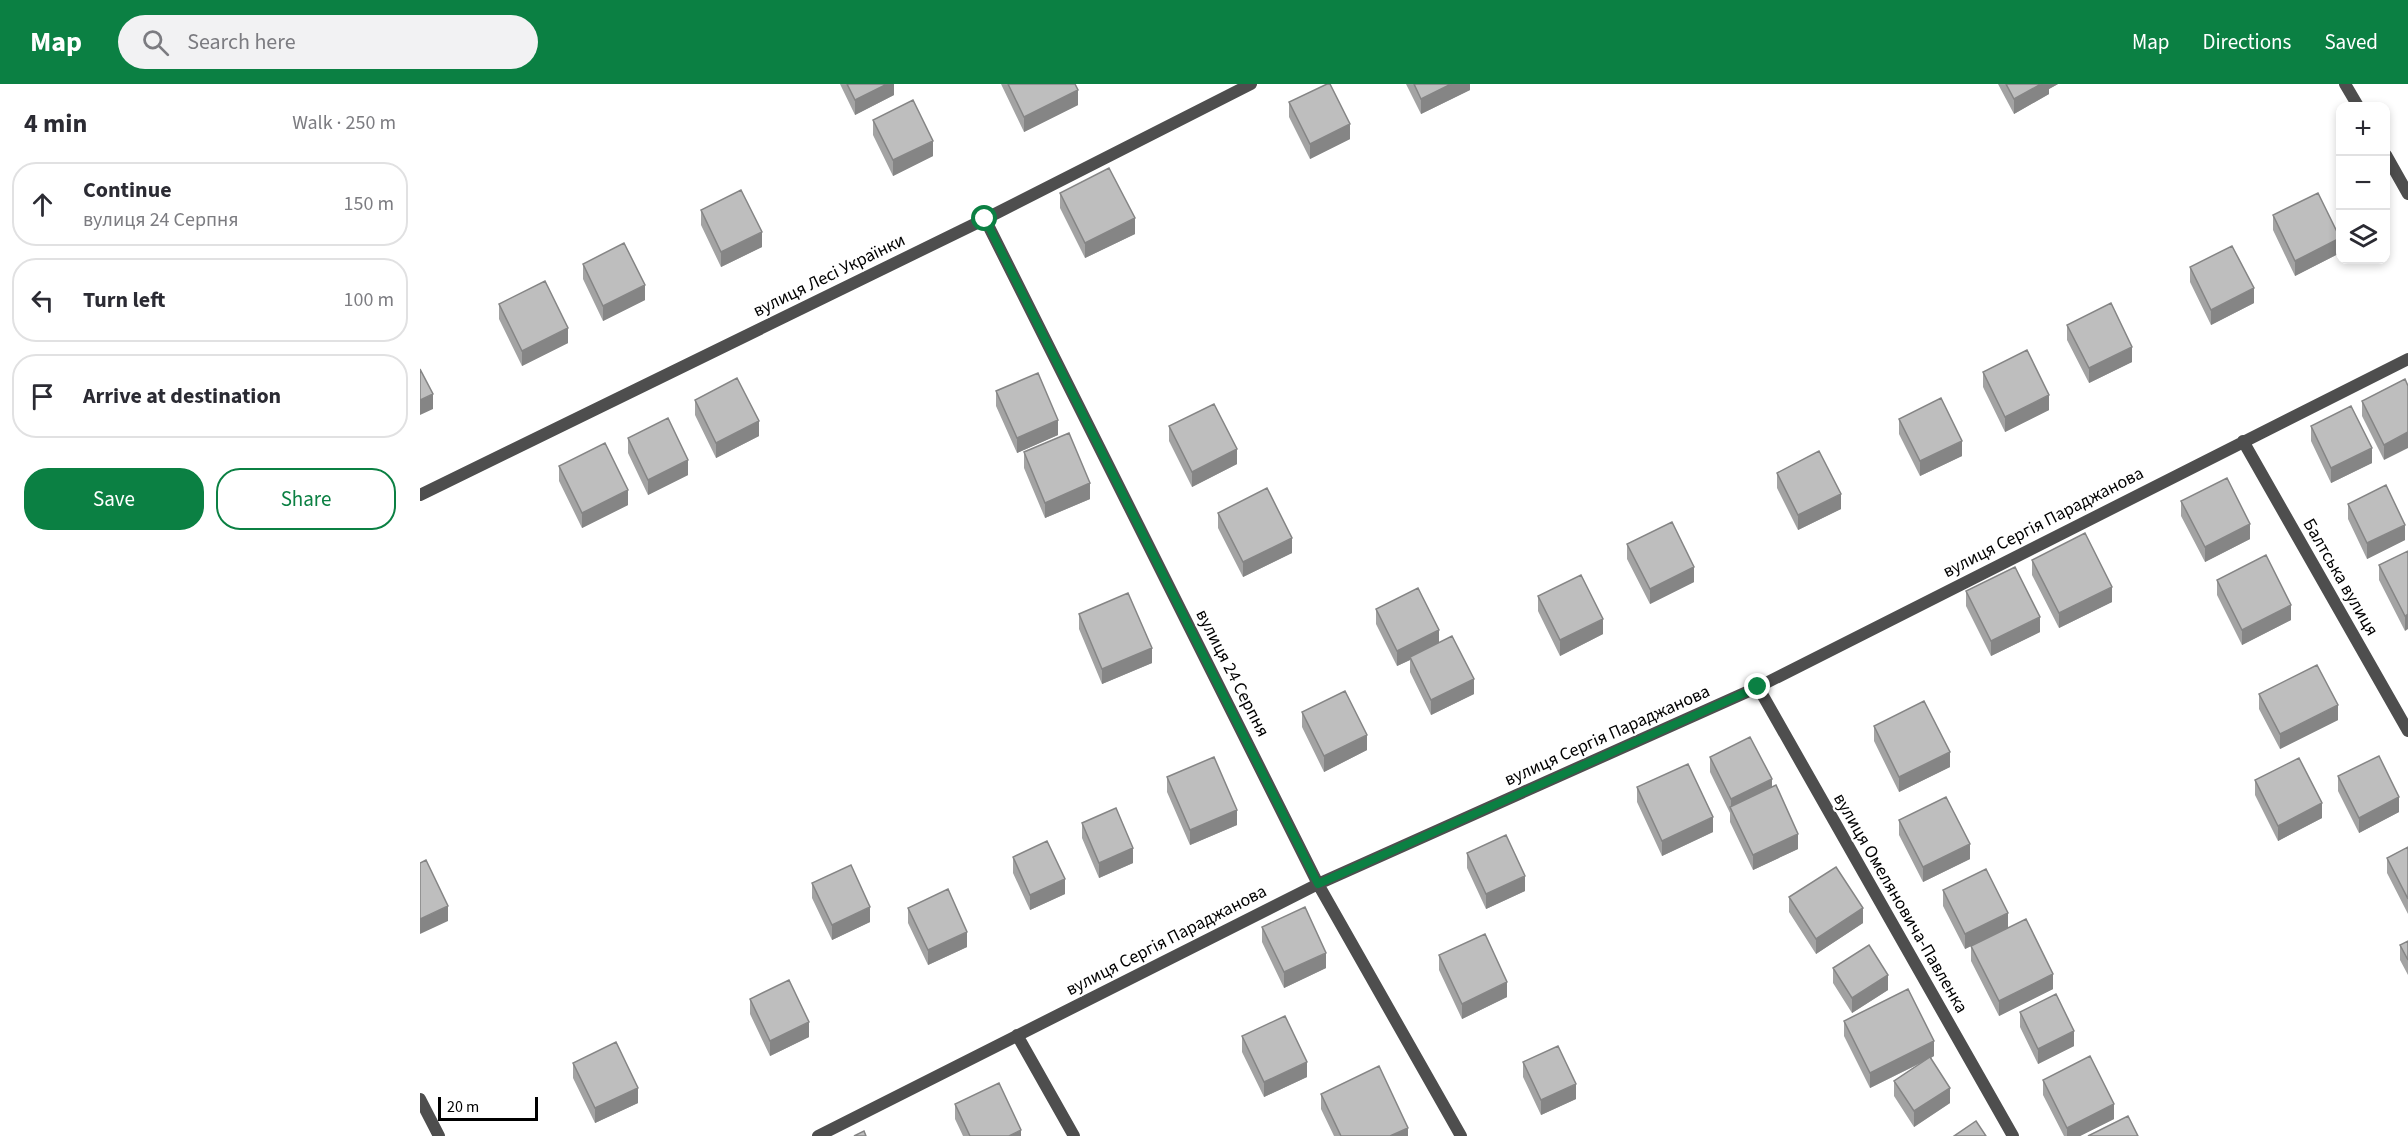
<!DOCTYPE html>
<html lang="en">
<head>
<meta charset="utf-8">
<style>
  :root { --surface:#fff; --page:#f2f2f3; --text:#2b2b33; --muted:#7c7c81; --line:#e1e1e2; --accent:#0b8043 }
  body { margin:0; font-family:"Source Sans 3",sans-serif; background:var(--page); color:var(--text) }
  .controls { position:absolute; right:18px; top:18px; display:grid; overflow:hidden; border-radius:12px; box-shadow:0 3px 9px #0003 }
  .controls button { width:54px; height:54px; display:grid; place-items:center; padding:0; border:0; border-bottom:2px solid var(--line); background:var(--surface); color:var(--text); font:30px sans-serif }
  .scale { position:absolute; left:18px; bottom:15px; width:100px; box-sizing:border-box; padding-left:6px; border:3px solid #000; border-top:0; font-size:16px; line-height:21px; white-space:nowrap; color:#000; -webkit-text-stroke:4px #fff; paint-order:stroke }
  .stop { position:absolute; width:18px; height:18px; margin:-14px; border:4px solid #0b8043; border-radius:50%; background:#fff }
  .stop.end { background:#0b8043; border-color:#fff; box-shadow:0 2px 6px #0008 }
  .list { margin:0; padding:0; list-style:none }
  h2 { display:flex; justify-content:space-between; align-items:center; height:78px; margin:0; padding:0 24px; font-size:26px }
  h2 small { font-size:20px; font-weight:400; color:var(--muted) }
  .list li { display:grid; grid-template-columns:39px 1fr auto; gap:18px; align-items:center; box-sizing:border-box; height:84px; margin:0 12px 12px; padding:0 12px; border:2px solid var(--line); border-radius:24px }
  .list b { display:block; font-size:22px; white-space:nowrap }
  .list p { margin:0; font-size:20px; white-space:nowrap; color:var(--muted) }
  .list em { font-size:20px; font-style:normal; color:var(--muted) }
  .actions { display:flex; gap:12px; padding:18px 24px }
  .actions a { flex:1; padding:14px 0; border:2px solid var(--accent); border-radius:24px; text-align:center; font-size:21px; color:var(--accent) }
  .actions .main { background:var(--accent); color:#fff }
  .icon { flex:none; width:33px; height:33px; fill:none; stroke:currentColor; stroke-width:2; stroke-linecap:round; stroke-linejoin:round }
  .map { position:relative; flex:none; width:1988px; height:1052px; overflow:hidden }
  header { display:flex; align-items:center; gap:36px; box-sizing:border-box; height:84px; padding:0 30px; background:var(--accent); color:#fff }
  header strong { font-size:28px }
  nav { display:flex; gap:33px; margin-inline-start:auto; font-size:21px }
  .search { width:420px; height:54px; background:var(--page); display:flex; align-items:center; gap:15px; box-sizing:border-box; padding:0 21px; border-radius:33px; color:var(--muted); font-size:22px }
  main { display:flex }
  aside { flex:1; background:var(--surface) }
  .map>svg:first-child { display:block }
</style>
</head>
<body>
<header>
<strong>Map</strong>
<div class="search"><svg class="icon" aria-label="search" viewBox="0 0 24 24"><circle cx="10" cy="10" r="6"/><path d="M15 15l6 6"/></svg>Search here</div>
<nav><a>Map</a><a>Directions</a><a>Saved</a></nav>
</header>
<main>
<aside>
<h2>4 min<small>Walk · 250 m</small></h2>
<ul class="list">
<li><svg class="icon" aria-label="ahead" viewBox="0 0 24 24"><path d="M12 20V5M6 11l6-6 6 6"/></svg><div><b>Continue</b><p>вулиця 24 Серпня</p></div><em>150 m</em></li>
<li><svg class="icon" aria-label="left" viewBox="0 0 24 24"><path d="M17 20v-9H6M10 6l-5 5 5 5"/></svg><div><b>Turn left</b></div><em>100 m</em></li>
<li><svg class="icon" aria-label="arrive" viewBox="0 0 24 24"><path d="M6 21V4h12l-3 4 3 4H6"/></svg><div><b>Arrive at destination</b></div></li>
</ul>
<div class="actions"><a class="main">Save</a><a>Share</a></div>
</aside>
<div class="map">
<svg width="1988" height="1052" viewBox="0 0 1988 1052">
  <rect width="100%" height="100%" fill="#fff"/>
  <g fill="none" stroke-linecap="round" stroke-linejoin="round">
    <path stroke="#4e4e4e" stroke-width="12" d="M1925 0 1938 22
      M1966 71 1988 110"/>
    <path stroke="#4e4e4e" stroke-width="12" d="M565 135 898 800 1041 1052
      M1823 357 1988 647
      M0 411 565 135 831 0
      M1338 603 1593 1052
      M597 951 654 1052
      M0 1015 19 1052
      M398 1052 898 800 1338 603 1988 275"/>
  </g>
  <path fill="#a3a3a3" d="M420 0H474V11L435 31Z
    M581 0H655L658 21 604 48Z
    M986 0H1050V6L1001 30Z
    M1578 0H1638L1629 5V10L1594 30Z
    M869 18 930 55 890 75 869 33Z
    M453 36 513 72 473 92 453 51Z
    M640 109 715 150 665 174 640 124Z
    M281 126 342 163 301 183 281 141Z
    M1853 131 1920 169 1875 192 1853 146Z
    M163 180 225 216 183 237 163 195Z
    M1770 183 1834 219 1791 241 1770 198Z
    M79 220 148 259 102 282 79 235Z
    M1647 241 1712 278 1669 299 1647 256Z
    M1563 288 1629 326 1585 348 1563 303Z
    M1985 295 1964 376 1942 332V317Z
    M576 307 638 351 597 369 576 322Z
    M275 316 339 352 296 374 275 331Z
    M1479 335 1542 372 1500 392 1479 350Z
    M749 342 817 380 772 403 749 357Z
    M1891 342 1952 379 1911 399 1891 357Z
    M208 354 268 391 228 411 208 369Z
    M604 368 670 415 625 434 604 384Z
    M139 382 208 421 162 444 139 397Z
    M1357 389 1421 425 1378 446 1357 404Z
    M1761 417 1830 455 1785 478 1761 432Z
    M1928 420 1985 456 1947 475 1928 435Z
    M798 429 872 469 823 493 798 444Z
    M1207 460 1274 498 1230 520 1207 475Z
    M1988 467 1985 547 1959 496V481Z
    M1612 476 1692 518 1639 544 1612 491Z
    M1797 496 1871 536 1822 561 1797 511Z
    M1546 507 1620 548 1571 572 1546 522Z
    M1118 512 1183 550 1140 572 1118 527Z
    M956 525 1019 559 1054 610 1011 631 990 588V576L977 582 956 540Z
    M659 530 732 579 682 600 659 545Z
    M1839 610 1918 636 1860 665 1839 625Z
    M882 628 947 666 904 688 882 643Z
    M1454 642 1530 683 1479 708 1454 657Z
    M1290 673 1352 703 1378 765 1333 786 1310 738V729L1290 688Z
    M1918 692 1979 728 1939 749 1918 707Z
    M747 693 817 741 770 761 747 708Z
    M1835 696 1902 734 1858 757 1835 711Z
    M1217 703 1293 748 1242 772 1217 718Z
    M1479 736 1550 775 1503 798 1479 751Z
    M662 739 713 779 679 794 662 754Z
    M1988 763V830L1967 789V774Z
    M1047 769 1105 807 1066 825 1047 784Z
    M593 773 645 810 610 826 593 789Z
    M392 799 450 838 412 856 392 814Z
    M1523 806 1588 844 1633 905 1579 932 1551 877V862L1545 865 1523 822Z
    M1369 813 1443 839 1396 870 1369 828Z
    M488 824 547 863 508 881 488 839Z
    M842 843 906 884 864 904 842 858Z
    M1988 857V891L1980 876V861Z
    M1019 871 1087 913 1042 935 1019 886Z
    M1413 884 1468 906 1432 929 1413 899Z
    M330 915 389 953 350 972 330 930Z
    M1600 928 1654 962 1618 980 1600 943Z
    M1424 937 1514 972 1511 974 1530 1019 1494 1043 1474 1012V997L1503 978 1450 1004 1424 952Z
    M822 952 887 993 844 1013 822 968Z
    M1103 978 1156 1015 1121 1031 1103 993Z
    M153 979 218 1019 175 1039 153 994Z
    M1623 996 1694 1035 1660 1052H1644L1623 1011Z
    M901 1010 988 1052H914L901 1025Z
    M535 1020 601 1052H543L535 1035Z"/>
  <path fill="#858585" d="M467 0H474V11L435 31V16Z
    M1031 0H1050V6L1001 30V15Z
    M1621 0H1638L1629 5V10L1594 30V15Z
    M658 6V21L604 48V33Z
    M930 40V55L890 75V60Z
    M513 57V72L473 92V76Z
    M715 134V150L665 174V159Z
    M342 148V163L301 183V168Z
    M1920 154V169L1875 192V177Z
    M225 201V216L183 237V222Z
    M1834 204V219L1791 241V226Z
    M148 244V259L102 282V267Z
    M1712 263V278L1669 299V284Z
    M13 310V325L0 331V316Z
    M1629 311V326L1585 348V333Z
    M638 336V351L597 369V354Z
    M339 337V352L296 374V359Z
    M1988 348V364L1964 376V361Z
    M1542 357V372L1500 392V377Z
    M1952 364V379L1911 399V384Z
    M817 365V380L772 403V388Z
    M268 376V391L228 411V396Z
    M670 399V415L625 434V419Z
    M208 406V421L162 444V429Z
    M1421 410V425L1378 446V431Z
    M1830 440V455L1785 478V463Z
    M1985 441V456L1947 475V459Z
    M872 454V469L823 493V478Z
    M1274 483V498L1230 520V505Z
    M1692 503V518L1639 544V529Z
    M1871 521V536L1822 561V546Z
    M1988 530V545L1985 547V532Z
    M1620 533V548L1571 572V557Z
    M1183 535V550L1140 572V556Z
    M1019 546V561L990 573V576L977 582V567Z
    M732 564V579L682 600V585Z
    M1054 595V610L1011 631V616Z
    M1918 621V636L1860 665V650Z
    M947 651V666L904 688V672Z
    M1530 668V683L1479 708V693Z
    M1352 695V710L1311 725V715Z
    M1979 713V728L1939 749V734Z
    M1902 719V734L1858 757V742Z
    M817 726V741L770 761V746Z
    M1293 733V748L1242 772V757Z
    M1378 750V765L1333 786V771Z
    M1550 760V775L1503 798V783Z
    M713 764V779L679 794V779Z
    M1105 792V807L1066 825V810Z
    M645 795V810L610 826V811Z
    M28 822V837L0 850V835Z
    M450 823V838L412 856V841Z
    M1443 824V839L1396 870V855Z
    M1588 829V844L1545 865V850Z
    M547 848V863L508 881V866Z
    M906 869V884L864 904V888Z
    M1633 890V905L1579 932V917Z
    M1468 891V906L1432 929V914Z
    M1087 898V913L1042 935V920Z
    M389 938V953L350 972V957Z
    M1654 947V962L1618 980V965Z
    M1514 957V972L1450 1004V989Z
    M887 978V993L844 1013V998Z
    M1156 1000V1015L1121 1031V1016Z
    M218 1004V1019L175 1039V1024Z
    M1530 1004V1019L1494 1043V1027Z
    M1694 1020V1035L1660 1052H1647V1044Z
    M988 1044V1052H970Z
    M601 1046V1052H589Z"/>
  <path fill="#bebebe" stroke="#858585" stroke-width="1.5" d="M427 0H467L435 16Z
    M588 0H655L658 6 604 33Z
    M907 0H910L930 40 890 60 869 18Z
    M994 0H1031L1001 15Z
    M1586 0H1621L1594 15Z
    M493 16 513 57 473 76 453 36Z
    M689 84 715 134 665 159 640 109Z
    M321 106 342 148 301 168 281 126Z
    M1898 109 1920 154 1875 177 1853 131Z
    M204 159 225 201 183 222 163 180Z
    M1812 162 1834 204 1791 226 1770 183Z
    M125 197 148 244 102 267 79 220Z
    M1691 219 1712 263 1669 284 1647 241Z
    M1607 266 1629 311 1585 333 1563 288Z
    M0 285 13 310 0 316Z
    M618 289 638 336 597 354 576 307Z
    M317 294 339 337 296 359 275 316Z
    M1985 295 1988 302V348L1964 361 1942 317Z
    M1521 314 1542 357 1500 377 1479 335Z
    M794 320 817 365 772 388 749 342Z
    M1931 322 1952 364 1911 384 1891 342Z
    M248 334 268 376 228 396 208 354Z
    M649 349 670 399 625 419 604 368Z
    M185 359 208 406 162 429 139 382Z
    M1399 367 1421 410 1378 431 1357 389Z
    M1807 394 1830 440 1785 463 1761 417Z
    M1966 401 1985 441 1947 459 1928 420Z
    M847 404 872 454 823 478 798 429Z
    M1252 438 1274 483 1230 505 1207 460Z
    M1665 449 1692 503 1639 529 1612 476Z
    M1988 467V530L1985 532 1959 481Z
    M1846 471 1871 521 1822 546 1797 496Z
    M1595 483 1620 533 1571 557 1546 507Z
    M1161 491 1183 535 1140 556 1118 512Z
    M998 504 1019 546 977 567 956 525Z
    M708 509 732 564 682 585 659 530Z
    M1032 552 1054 595 1011 616 990 573Z
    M1897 581 1918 621 1860 650 1839 610Z
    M925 607 947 651 904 672 882 628Z
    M1504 617 1530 668 1479 693 1454 642Z
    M1330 653 1352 695 1311 715 1290 673Z
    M1959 672 1979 713 1939 734 1918 692Z
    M794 673 817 726 770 746 747 693Z
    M1879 674 1902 719 1858 742 1835 696Z
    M1268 680 1293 733 1242 757 1217 703Z
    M1356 701 1378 750 1333 771 1310 723Z
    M1526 713 1550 760 1503 783 1479 736Z
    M696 724 713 764 679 779 662 739Z
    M1086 751 1105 792 1066 810 1047 769Z
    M627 757 645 795 610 811 593 773Z
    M1988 763V815L1967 774Z
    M6 776 28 822 0 835V779Z
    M431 781 450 823 412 841 392 799Z
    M1416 783 1443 824 1396 855 1369 813Z
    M1566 785 1588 829 1545 850 1523 806Z
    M528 805 547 848 508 866 488 824Z
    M885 823 906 869 864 888 842 843Z
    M1606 835 1633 890 1579 917 1551 862Z
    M1065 850 1087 898 1042 920 1019 871Z
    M1988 857V876L1980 861Z
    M1449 861 1468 891 1432 914 1413 884Z
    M369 896 389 938 350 957 330 915Z
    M1488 905 1514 957 1450 989 1424 937Z
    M1636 910 1654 947 1618 965 1600 928Z
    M865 932 887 978 844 998 822 952Z
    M196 958 218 1004 175 1024 153 979Z
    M1138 962 1156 1000 1121 1016 1103 978Z
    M1670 972 1694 1020 1647 1044 1623 996Z
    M1510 973 1530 1004 1494 1027 1474 997Z
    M959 982 988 1044 970 1052H921L901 1010Z
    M579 999 601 1046 589 1052H550L535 1020Z
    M1708 1032 1718 1052H1668Z
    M1556 1037 1566 1052H1534Z
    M444 1047 446 1052H434Z"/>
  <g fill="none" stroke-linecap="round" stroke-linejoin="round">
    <path stroke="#0b8043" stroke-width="8" d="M565 135 898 800 1338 603"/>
  </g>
  <g text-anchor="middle" stroke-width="4.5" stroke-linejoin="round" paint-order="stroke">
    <g font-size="18" fill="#000" stroke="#fff">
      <text transform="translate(409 191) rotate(-26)" y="6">вулиця Лесі Українки</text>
      <text transform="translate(1623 438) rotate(-27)" y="6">вулиця Сергія Параджанова</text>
      <text transform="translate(1921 493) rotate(60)" y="6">Балтська вулиця</text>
      <text transform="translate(813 589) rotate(63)" y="6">вулиця 24 Серпня</text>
      <text transform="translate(1187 651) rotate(-24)" y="6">вулиця Сергія Параджанова</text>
      <text transform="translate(1481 819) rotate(60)" y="6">вулиця Омеляновича-Павленка</text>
      <text transform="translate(746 856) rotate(-27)" y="6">вулиця Сергія Параджанова</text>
    </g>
  </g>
</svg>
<div class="controls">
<button>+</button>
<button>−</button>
<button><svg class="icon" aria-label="layers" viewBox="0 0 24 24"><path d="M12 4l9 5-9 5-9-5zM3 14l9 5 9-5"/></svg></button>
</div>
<div class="scale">20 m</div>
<div class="stop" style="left:565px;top:135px"></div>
<div class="stop end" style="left:1338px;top:603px"></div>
</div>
</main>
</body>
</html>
